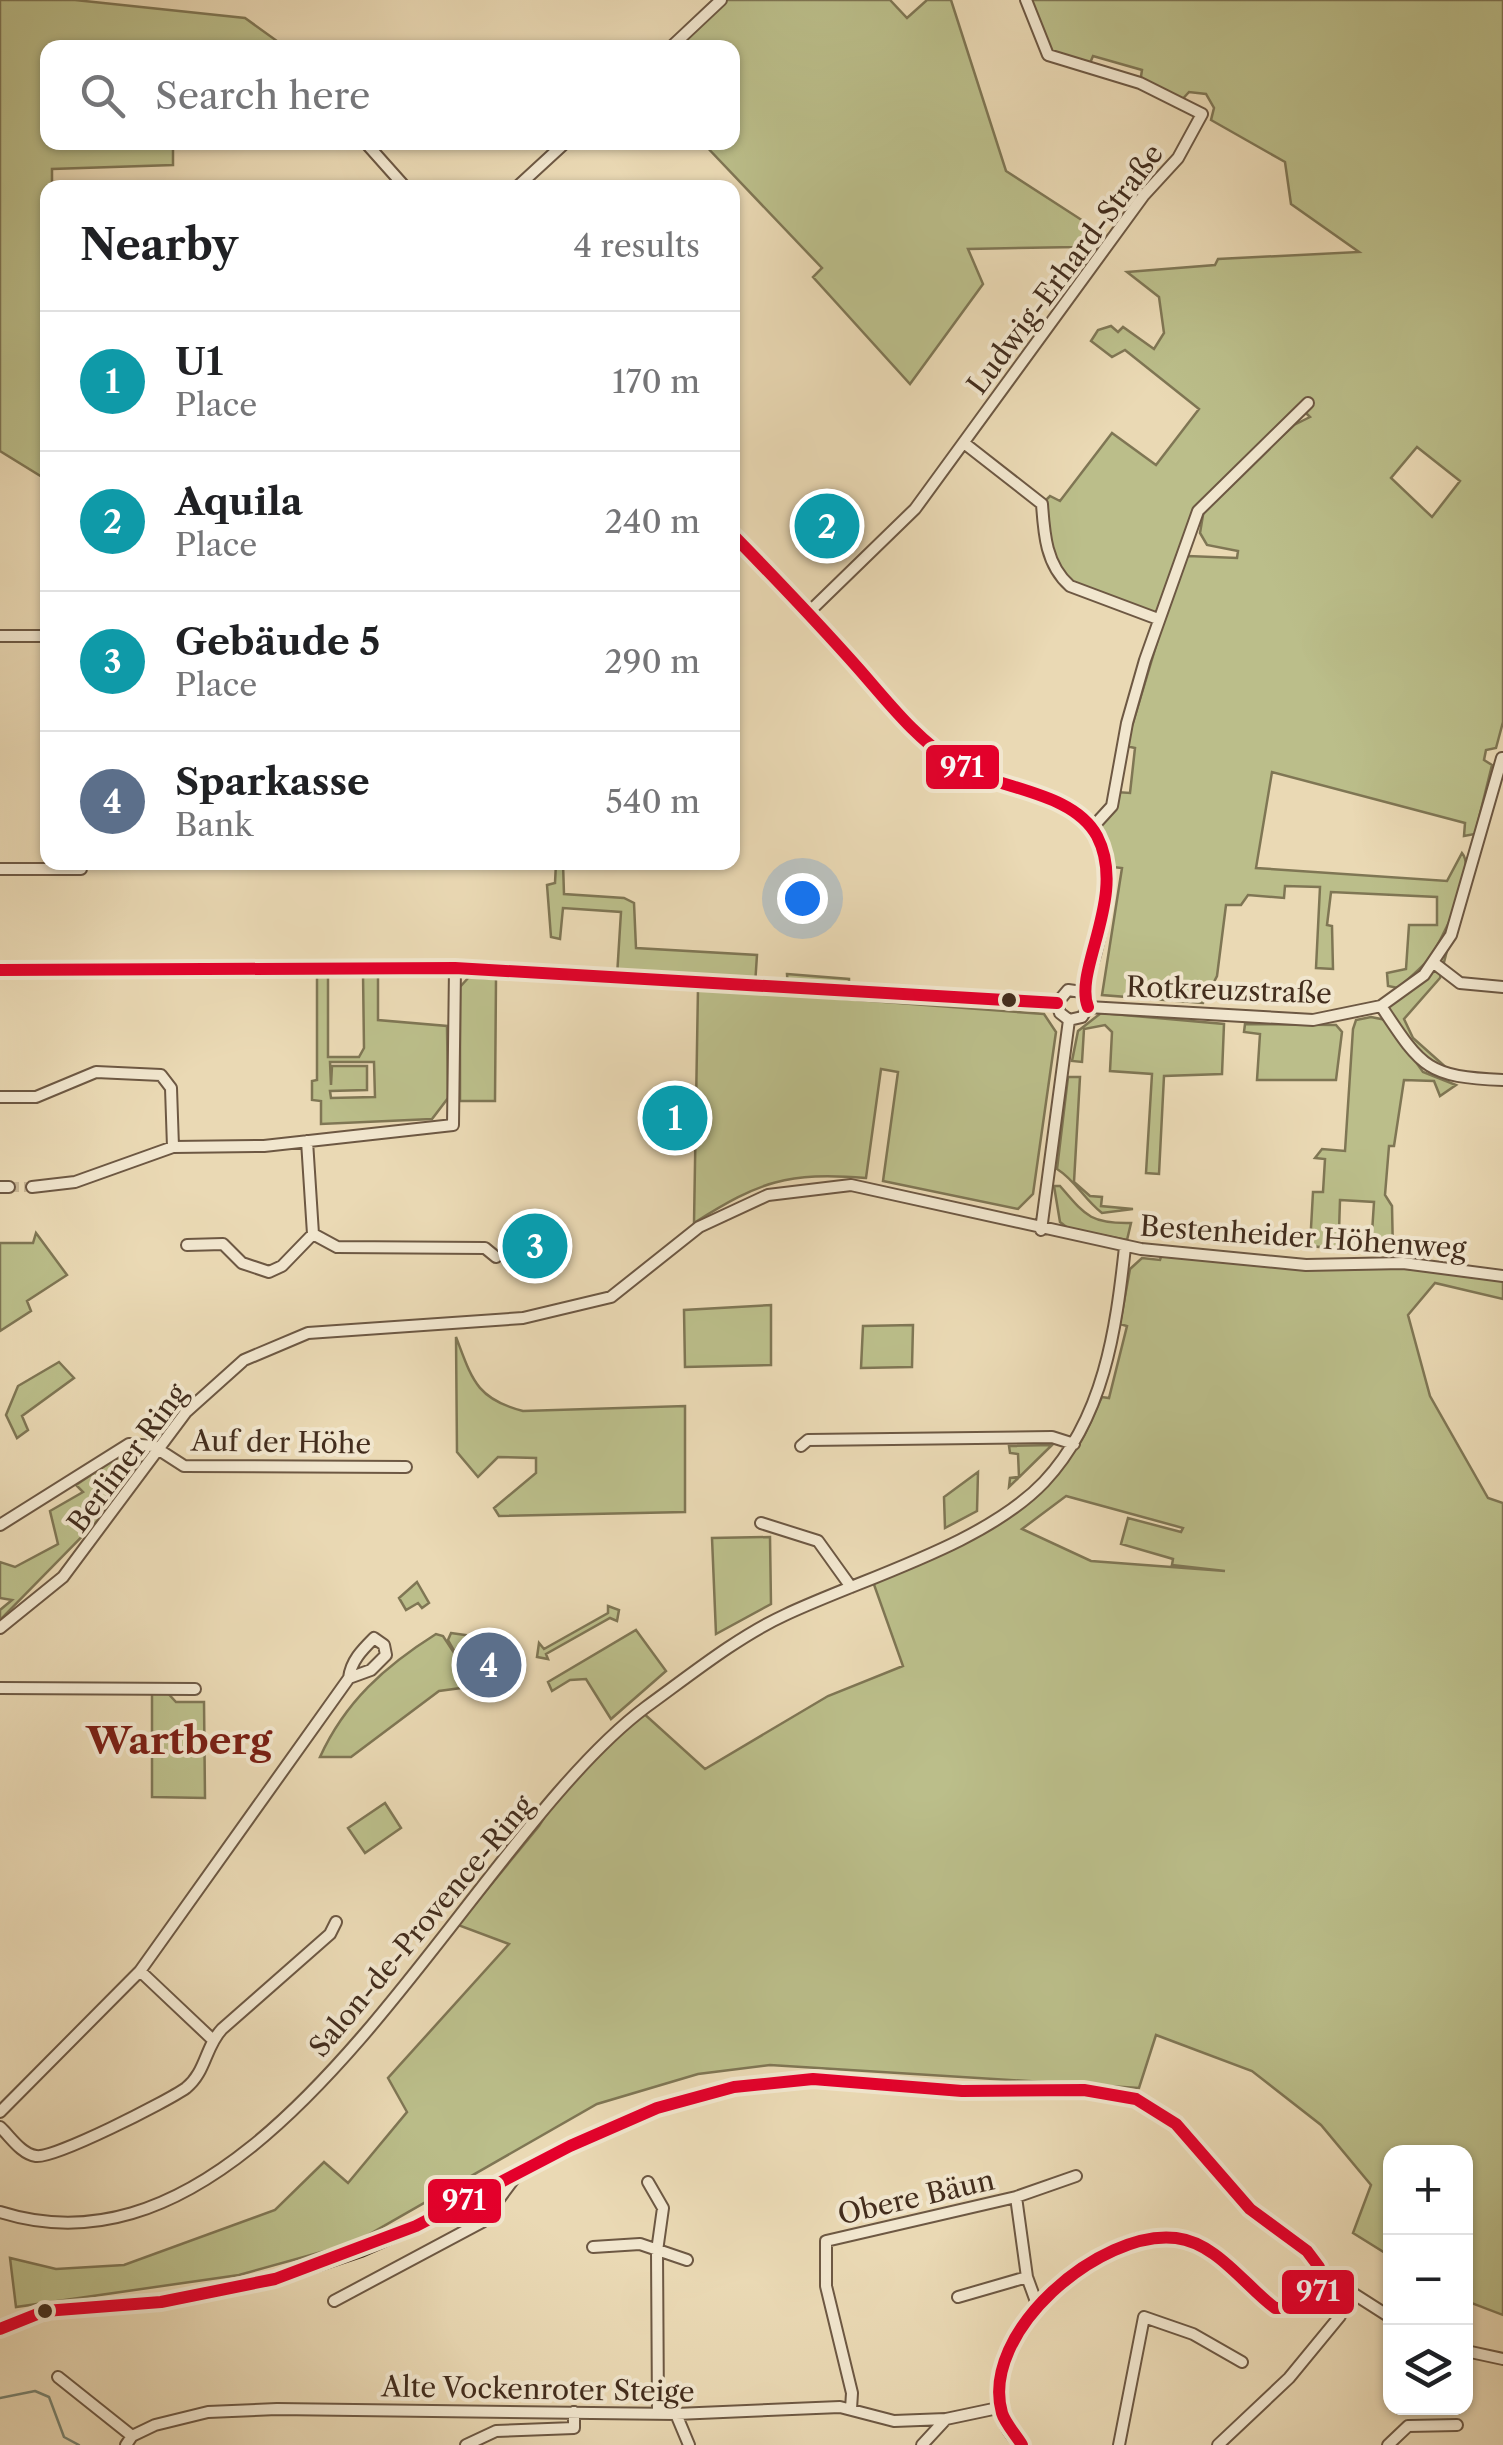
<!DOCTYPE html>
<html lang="en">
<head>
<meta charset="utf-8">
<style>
  :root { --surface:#fff; --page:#f6f6f6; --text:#202124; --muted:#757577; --line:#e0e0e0; --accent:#8f2418 }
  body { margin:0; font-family:"Libre Caslon Text",serif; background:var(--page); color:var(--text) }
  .controls { position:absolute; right:30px; bottom:30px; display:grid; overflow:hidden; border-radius:20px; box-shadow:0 2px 8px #0004 }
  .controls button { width:90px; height:90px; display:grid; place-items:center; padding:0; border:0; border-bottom:2px solid var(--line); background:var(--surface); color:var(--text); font:50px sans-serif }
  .you { position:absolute; left:802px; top:898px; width:35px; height:35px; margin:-25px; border:8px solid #fff; border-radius:50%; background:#1a73e8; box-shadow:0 0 0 15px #1a73e833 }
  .badge { display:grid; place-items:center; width:65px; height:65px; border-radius:50%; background:var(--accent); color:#fff; font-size:32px; font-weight:700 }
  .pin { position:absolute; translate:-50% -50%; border:5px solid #fff; box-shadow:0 2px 10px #0006 }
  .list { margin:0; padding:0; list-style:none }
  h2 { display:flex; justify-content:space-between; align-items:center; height:130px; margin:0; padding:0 40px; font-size:42px }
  h2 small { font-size:32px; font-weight:400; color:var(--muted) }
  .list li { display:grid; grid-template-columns:65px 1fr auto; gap:30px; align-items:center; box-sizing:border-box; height:140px; padding:0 40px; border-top:2px solid var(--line) }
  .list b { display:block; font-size:38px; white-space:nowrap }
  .list p { margin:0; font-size:32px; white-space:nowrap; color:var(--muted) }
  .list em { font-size:32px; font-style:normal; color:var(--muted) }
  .icon { flex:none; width:55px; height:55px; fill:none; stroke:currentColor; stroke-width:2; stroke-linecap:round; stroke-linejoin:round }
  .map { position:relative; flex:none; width:1503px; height:2445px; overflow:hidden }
  .search { position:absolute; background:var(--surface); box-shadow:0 2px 8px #0004; left:40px; top:40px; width:700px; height:110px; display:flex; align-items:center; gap:25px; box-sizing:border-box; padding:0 35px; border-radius:20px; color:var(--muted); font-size:38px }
  .panel { position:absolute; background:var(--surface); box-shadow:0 2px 8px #0004; left:40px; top:180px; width:700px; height:690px; border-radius:20px }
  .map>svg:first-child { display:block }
</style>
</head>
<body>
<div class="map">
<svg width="1503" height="2445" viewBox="0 0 1503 2445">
  <rect width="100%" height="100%" fill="#ead9b4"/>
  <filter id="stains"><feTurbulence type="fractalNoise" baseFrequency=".002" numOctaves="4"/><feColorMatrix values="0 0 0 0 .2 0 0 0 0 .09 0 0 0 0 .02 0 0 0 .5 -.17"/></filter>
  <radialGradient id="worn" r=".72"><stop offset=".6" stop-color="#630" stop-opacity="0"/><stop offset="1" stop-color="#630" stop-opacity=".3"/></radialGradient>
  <path fill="#bbbe8a" stroke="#7f7654" stroke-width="2.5" fill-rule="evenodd" d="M0 0H75L245 18 277 41 244 48H48V142L173 143V165L52 169V187L48 188 47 480 0 451Z
    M721 0H890L907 18 927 0H951L1006 171 1091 226 1077 247 968 249 983 284 910 384 813 277 822 268 703 143 732 142V48H671Z
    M1026 0H1503V722L1496 748 1486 750 1484 760 1492 765 1475 834 1464 836 1465 823 1272 772 1256 868 1447 881 1462 853C1477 870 1441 944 1427 961 1418 971 1408 979 1398 988L1388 986 1387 973 1406 969 1409 925H1437V897L1331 892 1327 925 1332 926 1333 969 1316 968 1320 887 1285 886 1284 898 1248 895 1241 905H1226L1217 976 1203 1003 1102 995 1122 868 1104 866 1091 829 1116 792 1130 793 1135 748 1126 746 1180 566 1188 556 1237 558 1238 551 1207 545 1200 533 1204 509 1294 425 1310 417 1302 409 1198 511 1159 616 1060 577 1042 504 1050 496 1060 501 1112 433 1156 465 1199 409 1125 350 1112 357 1091 341 1098 330 1111 326 1118 332 1123 327 1154 349 1164 333 1159 297 1127 272 1215 265 1218 259 1359 252 1291 204 1285 162 1211 120 1214 108 1206 94 1189 92 1179 103 1140 83 1142 70 1093 56 1088 68 1053 58ZM1417 447 1460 481 1432 517 1391 478Z
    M556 863H563L564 894 624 898 634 903 636 948 757 955 755 985 617 976 621 912 563 908 560 939 551 937 547 885 555 883Z
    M1451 935 1440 978 1404 1019 1413 1038 1459 1079 1436 1073 1381 1006 1409 988Z
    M363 973 378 974V1020L447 1026 448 1098 432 1119 321 1124V1101L312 1100V1081L317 1080V974L328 975V1057H359L364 1048ZM330 1062H374L375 1097 331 1098 330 1091 367 1090V1066H332L331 1085Z
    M787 974 849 979V991L788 988Z
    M469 977 496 979 495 1101H460V987Z
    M698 988 1044 1014 1056 1032 1033 1194 1018 1209 883 1181 898 1072 881 1069 866 1178C787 1172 760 1181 694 1223Z
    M1101 1013 1224 1024 1222 1074 1164 1076 1159 1174 1146 1173 1152 1074 1110 1071 1112 1032 1105 1025 1084 1029 1082 1062 1072 1061 1078 1031Z
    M1371 1017 1386 1020 1423 1072 1456 1085 1440 1096 1434 1081 1404 1080 1394 1146H1389L1385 1195 1392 1206 1393 1254 1310 1246 1313 1192H1323L1325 1159 1315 1158 1322 1149 1345 1151 1353 1029 1356 1020ZM1340 1200 1374 1202 1372 1233 1339 1231Z
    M1245 1024 1336 1025 1342 1032 1336 1080H1257L1260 1034 1244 1032Z
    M1068 1077H1080L1074 1182 1090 1196 1102 1197 1101 1206 1133 1209 1102 1213C1084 1199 1075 1180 1057 1169Z
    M1054 1186H1060C1085 1215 1090 1224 1131 1223L1127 1240 1069 1229 1060 1222Z
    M36 1233 67 1275 27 1301 31 1311 0 1331V1243H33Z
    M1163 1251 1254 1262 1403 1263 1503 1276V1299L1435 1283 1408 1315 1430 1396 1488 1498 1503 1503V2315L1466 2301V2152H1390V2256L1353 2233 1371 2185 1321 2125 1252 2071 1156 2035 1139 2088 770 2065 698 2074 597 2104 354 2243 239 2275 16 2307 10 2258 56 2269 124 2265 275 2210 324 2162 348 2183 407 2112 388 2078 509 1944 458 1925 539 1826 554 1802 641 1711 705 1769 828 1696 903 1666 872 1579C945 1545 1029 1513 1078 1446 1088 1431 1094 1413 1102 1397L1109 1398 1127 1326 1120 1324 1130 1269 1142 1258 1160 1260ZM1066 1496 1183 1528 1181 1532 1128 1518 1121 1544 1173 1559 1172 1565 1225 1571 1091 1561 1022 1529Z
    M771 1305V1365L685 1367 684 1310Z
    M913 1325 912 1367 861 1368 863 1326Z
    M456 1337C472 1379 476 1399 523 1411L685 1406V1512L499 1516 494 1508 536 1473V1458L498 1457 478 1477 457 1452Z
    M59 1362 74 1378 22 1416 28 1430 17 1438 6 1415 18 1386Z
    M1052 1445 1009 1487 1010 1478 1019 1477 1018 1454 1010 1453 1009 1446Z
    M136 1451 140 1462 107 1511 0 1620V1610L12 1600 0 1598V1562L15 1567 58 1544 50 1511 83 1492 76 1485 125 1452Z
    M978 1472 977 1511 945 1528 944 1497Z
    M770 1537 771 1604 716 1634 712 1538Z
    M417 1582 429 1603 422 1608 418 1603 406 1610 399 1598Z
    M608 1606 619 1610 617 1621 610 1618 546 1654 548 1659 537 1657 539 1643 544 1649 608 1613Z
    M636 1630 666 1671 611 1719 586 1679 570 1680 552 1691 548 1682Z
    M451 1633 500 1640 505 1649H498L467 1672 476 1686 439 1691 351 1757H320C345 1702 385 1666 436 1634L443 1636 464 1668 448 1640Z
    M152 1688H163L176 1702H204L205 1798 152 1797Z
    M385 1803 401 1828 365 1853 348 1828Z"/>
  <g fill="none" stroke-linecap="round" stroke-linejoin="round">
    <path stroke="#778270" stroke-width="2.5" d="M0 2398 35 2391 49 2397 64 2437 79 2445"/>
    <path stroke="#c9b796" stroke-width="10" stroke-dasharray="10 5" stroke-linecap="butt" d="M9 1187H32"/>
    <g stroke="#6d5843" stroke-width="14">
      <path id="minor" d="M670 48 721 0
        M365 142 406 188
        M516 188 566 142
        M964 443 1042 504C1044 534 1046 565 1070 586L1158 619
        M732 533C775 578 817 623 858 668 889 702 917 739 956 764 997 792 1073 794 1096 835 1118 876 1099 952 1082 992L1088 1007
        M808 613 915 509 1144 195 1178 158 1202 114 1140 83 1048 55 1026 0
        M0 636H48
        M1091 829 1112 806 1127 723 1145 660 1198 511 1308 403
        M0 869H81
        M1434 963 1460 983 1503 987
        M0 970 455 968 1057 1003
        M1057 1003 1060 1013 1069 1020 1082 1017 1088 1007
        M1057 1003 1068 990 1082 992
        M1381 1006C1422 1068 1427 1077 1503 1080
        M1088 1007 1313 1020 1381 1006 1424 975 1451 935 1502 758
        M0 1097H36L96 1072 161 1075 171 1088 173 1147
        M307 1141 313 1234 337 1247 485 1248 496 1257
        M0 1187H9
        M32 1187 75 1182 173 1147 264 1146 453 1125 455 968
        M1041 1230 1069 1020
        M187 1245 223 1244 242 1263 269 1272 282 1266 313 1234
        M801 1446 808 1440 1052 1437 1074 1444
        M761 1523 818 1541 851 1587
        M0 1525 129 1444 153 1446 184 1466 406 1467
        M0 1628 63 1577 186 1412 244 1360 308 1333 523 1318 611 1297 699 1227 768 1195 851 1185 1141 1249 1306 1265 1403 1263 1503 1276
        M0 1688 195 1689
        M140 1971 349 1678C351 1661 362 1650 374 1638L384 1645 386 1655 371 1670 349 1678
        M0 2112 140 1971 212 2039
        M0 2127C10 2136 21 2154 36 2156 54 2159 168 2101 186 2088 206 2072 205 2047 222 2029L330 1934 336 1922
        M648 2182 663 2208 657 2251 658 2413
        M1016 2197 1027 2277 1038 2307
        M0 2212C272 2298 464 1843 646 1707 689 1676 737 1637 785 1615 863 1578 984 1545 1044 1482 1104 1418 1116 1330 1125 1247
        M593 2247 640 2244 687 2260
        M1320 2286 1354 2294 1390 2317
        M958 2297 1027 2277
        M334 2301 482 2222 516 2176
        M1466 2351 1503 2359
        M58 2377 132 2436
        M851 2409 852 2393 826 2286V2241L1016 2197 1076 2176
        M676 2414 689 2445
        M126 2445 132 2436 155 2425 208 2412 277 2409 676 2414 840 2407 894 2421 946 2419
        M466 2445 496 2431 574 2428V2412
        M922 2445 946 2419 998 2408
        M1119 2445 1144 2317 1193 2334 1242 2362
        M1218 2445 1289 2378 1340 2316
        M1388 2445 1408 2426 1457 2425"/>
    </g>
    <g stroke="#432d1d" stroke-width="16">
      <path id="major" d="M0 2329 45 2311 161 2302 275 2279 361 2250 416 2226 570 2146 657 2108 734 2087 813 2079 962 2091 1084 2090 1136 2099 1176 2124 1250 2209 1307 2251 1319 2267 1318 2292 1301 2308H1275C1239 2285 1222 2246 1176 2238 1092 2223 941 2369 1022 2445"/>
    </g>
    <use href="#minor" stroke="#f1e6ce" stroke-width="10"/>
    <use href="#major" stroke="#e5bc7a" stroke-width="12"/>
    <g stroke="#f1e6ce" stroke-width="20">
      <path id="bus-1" d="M732 534C775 578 817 622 858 668 888 702 917 740 956 764 997 790 1072 790 1097 836 1128 896 1073 970 1088 1007
        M0 970 455 968 1057 1003
        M0 2329 45 2311 161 2302 275 2279 416 2226 570 2146 657 2108 734 2087 813 2079 962 2091 1084 2090 1136 2099 1176 2124 1250 2209 1307 2251 1319 2267 1318 2292 1301 2308H1275C1244 2285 1217 2243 1176 2238 1101 2229 979 2332 1002 2413 1005 2423 1016 2435 1022 2445"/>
    </g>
    <use href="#bus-1" stroke="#e4002b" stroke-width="12"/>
  </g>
  <g fill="#432d1d" stroke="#f1e6ce" stroke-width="4">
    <circle cx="1009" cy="1000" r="9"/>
    <circle cx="45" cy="2311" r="9"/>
  </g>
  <g text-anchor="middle" stroke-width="8" stroke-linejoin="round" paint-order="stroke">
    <g font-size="28" fill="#432d1d" stroke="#f1e6ce">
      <text transform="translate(1065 269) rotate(-53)" y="10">Ludwig-Erhard-Straße</text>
      <text transform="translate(1229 990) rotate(2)" y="10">Rotkreuzstraße</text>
      <text transform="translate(1303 1237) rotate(4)" y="10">Bestenheider Höhenweg</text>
      <text transform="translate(281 1442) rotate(1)" y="10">Auf der Höhe</text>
      <text transform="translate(127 1458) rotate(-53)" y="10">Berliner Ring</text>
      <text transform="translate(421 1926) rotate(-50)" y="10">Salon-de-Provence-Ring</text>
      <text transform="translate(916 2197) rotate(-13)" y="10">Obere Bäun</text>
      <text transform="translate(538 2389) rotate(1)" y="10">Alte Vockenroter Steige</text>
    </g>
    <g font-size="38" font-weight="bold" fill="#7a1f14" stroke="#f1e6ce">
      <text x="179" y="1754">Wartberg</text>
    </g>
  </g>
  <g stroke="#f1e6ce" stroke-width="4">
    <rect x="924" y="743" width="77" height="48" rx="10" fill="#e4002b"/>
    <rect x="426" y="2177" width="77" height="48" rx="10" fill="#e4002b"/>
    <rect x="1280" y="2268" width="76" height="48" rx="10" fill="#e4002b"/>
  </g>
  <g font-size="28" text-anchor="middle" font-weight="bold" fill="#fff">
    <text x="962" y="777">971</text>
    <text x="464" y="2210">971</text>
    <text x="1318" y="2301">971</text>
  </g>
  <rect width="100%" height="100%" filter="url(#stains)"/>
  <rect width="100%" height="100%" fill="url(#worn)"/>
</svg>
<div class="controls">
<button>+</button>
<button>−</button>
<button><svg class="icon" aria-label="layers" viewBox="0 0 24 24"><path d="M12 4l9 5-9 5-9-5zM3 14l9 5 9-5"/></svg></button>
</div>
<div class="you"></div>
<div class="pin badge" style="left:675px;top:1118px;background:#0f9aa8">1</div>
<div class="pin badge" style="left:827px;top:526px;background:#0f9aa8">2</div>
<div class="pin badge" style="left:535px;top:1246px;background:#0f9aa8">3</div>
<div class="pin badge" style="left:489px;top:1665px;background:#5c6f8a">4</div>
<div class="search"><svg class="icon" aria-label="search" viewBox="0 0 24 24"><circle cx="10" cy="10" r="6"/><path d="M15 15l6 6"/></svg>Search here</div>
<section class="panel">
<h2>Nearby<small>4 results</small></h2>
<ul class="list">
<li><span class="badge" style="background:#0f9aa8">1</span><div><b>U1</b><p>Place</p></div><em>170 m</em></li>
<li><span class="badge" style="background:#0f9aa8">2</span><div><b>Aquila</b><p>Place</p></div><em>240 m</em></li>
<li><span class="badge" style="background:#0f9aa8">3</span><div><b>Gebäude 5</b><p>Place</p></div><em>290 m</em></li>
<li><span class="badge" style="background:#5c6f8a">4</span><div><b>Sparkasse</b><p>Bank</p></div><em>540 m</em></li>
</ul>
</section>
</div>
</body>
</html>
